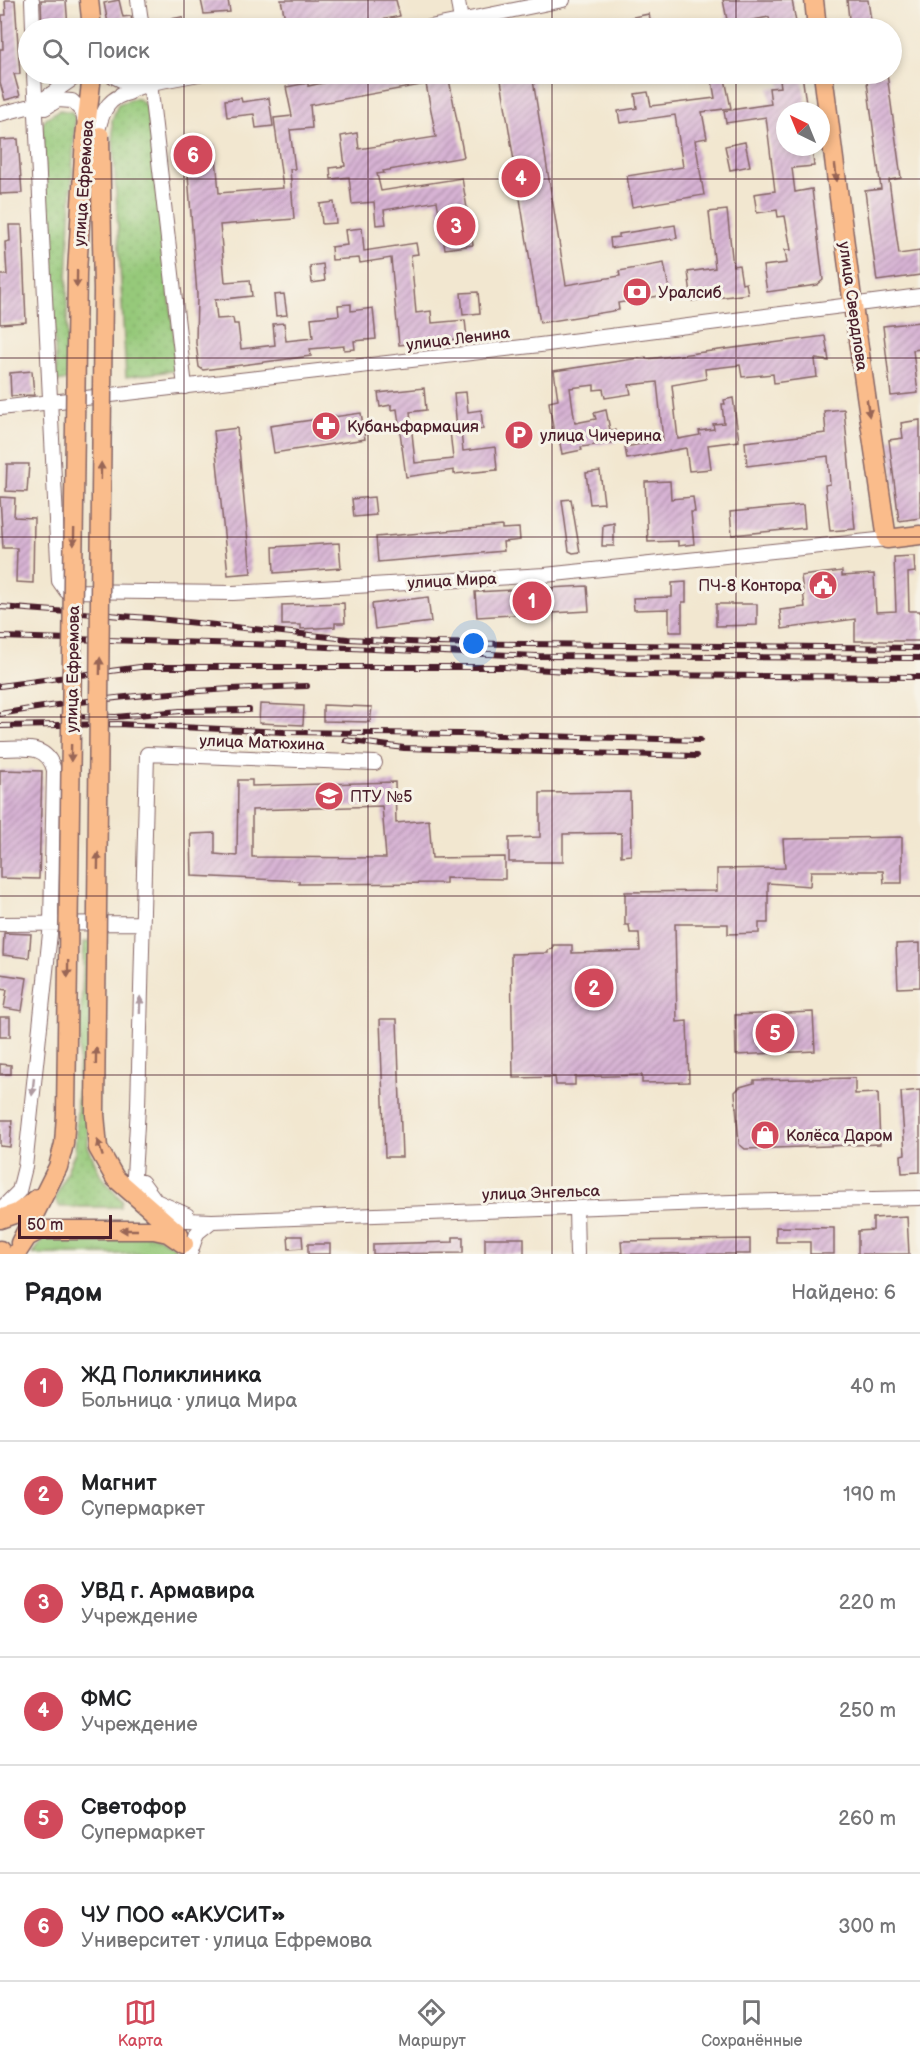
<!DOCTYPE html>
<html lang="ru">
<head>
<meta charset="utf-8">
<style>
  :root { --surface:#fff; --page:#f2f2f2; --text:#202124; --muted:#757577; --line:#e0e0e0; --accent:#d1495b }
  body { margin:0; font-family:"Balsamiq Sans",sans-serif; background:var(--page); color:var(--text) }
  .compass { position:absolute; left:776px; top:102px; width:54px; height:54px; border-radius:50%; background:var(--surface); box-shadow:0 3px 9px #0003; rotate:317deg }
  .scale { position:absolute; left:18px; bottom:15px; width:94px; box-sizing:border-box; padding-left:6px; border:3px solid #4a1f2b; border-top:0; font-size:16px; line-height:21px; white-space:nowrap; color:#4a1f2b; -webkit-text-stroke:4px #f7f3e8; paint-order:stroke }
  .you { position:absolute; left:474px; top:644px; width:21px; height:21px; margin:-15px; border:4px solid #fff; border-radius:50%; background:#1a73e8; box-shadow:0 0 0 9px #1a73e833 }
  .badge { display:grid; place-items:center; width:39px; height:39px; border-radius:50%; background:var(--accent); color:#fff; font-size:20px; font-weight:700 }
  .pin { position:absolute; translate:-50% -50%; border:3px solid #fff; box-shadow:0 2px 6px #0006 }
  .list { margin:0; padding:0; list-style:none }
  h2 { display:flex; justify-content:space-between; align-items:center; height:78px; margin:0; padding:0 24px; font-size:26px }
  h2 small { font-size:20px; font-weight:400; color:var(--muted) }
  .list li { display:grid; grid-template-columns:39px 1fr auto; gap:18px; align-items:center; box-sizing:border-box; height:108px; padding:0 24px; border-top:2px solid var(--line) }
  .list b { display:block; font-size:22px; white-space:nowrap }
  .list p { margin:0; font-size:20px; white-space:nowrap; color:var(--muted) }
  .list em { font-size:20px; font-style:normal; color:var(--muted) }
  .icon { flex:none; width:33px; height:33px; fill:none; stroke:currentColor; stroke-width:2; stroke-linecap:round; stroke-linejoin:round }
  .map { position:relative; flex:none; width:920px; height:1254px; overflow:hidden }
  .search { position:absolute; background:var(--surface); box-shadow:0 3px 9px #0003; left:18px; right:18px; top:18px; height:66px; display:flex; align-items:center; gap:15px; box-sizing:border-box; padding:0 21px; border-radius:33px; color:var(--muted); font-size:22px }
  .sheet { height:726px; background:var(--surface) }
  nav { display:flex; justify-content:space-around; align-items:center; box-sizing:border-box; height:84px; border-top:2px solid var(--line); background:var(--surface); font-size:16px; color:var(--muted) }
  nav a { display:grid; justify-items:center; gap:3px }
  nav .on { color:var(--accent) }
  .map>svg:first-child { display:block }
</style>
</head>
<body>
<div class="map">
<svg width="920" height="1254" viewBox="0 0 920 1254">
  <defs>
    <pattern id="grass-dots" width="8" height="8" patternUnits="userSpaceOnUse" patternTransform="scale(1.5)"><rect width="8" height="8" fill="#96c97a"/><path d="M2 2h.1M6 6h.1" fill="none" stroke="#83ac6a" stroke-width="1.8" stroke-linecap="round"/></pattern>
    <pattern id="park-tufts" width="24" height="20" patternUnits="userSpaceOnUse" patternTransform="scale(1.5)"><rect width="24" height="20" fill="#96c97a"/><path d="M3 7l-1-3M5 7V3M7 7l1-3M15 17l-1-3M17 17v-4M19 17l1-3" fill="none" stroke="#83ac6a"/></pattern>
    <pattern id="building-hatch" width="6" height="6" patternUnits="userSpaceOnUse" patternTransform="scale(1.5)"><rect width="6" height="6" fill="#d7b3d4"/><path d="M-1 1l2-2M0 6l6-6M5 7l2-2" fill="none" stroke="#b091ac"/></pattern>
  </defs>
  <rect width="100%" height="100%" fill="#f7f3e8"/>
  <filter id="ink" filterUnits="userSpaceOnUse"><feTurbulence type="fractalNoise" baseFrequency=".0167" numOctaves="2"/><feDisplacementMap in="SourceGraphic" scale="12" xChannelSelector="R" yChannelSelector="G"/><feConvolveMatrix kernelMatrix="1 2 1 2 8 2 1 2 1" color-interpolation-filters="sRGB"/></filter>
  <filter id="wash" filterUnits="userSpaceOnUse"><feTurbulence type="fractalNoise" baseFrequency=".008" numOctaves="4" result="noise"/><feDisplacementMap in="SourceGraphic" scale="24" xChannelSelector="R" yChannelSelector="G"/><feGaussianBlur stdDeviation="1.35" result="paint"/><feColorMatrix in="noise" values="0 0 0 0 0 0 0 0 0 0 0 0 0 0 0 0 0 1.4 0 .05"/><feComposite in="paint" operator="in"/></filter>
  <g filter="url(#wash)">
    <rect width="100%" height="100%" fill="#f2e7d0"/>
    <path fill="url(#grass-dots)" stroke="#707452" stroke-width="1.5" d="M135 98 142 101 148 109 178 370 126 377 112 120 118 104Z
      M60 110 72 112 75 119 67 278V380L57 382 42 126 46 118Z
      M84 942H92L88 1146 100 1174 122 1201 120 1207H60L55 1199 75 1152Z"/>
    <path fill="url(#park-tufts)" stroke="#707452" stroke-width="1.5" d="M53 1234H152L174 1246 177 1254H33L43 1239Z"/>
    <g id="blocks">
      <path fill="url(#building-hatch)" fill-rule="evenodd" d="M5 0H15L20 74H14L20 96 5 100 0 83V49H3L2 15H6Z
        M41 0H66L68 28H42Z
        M119 0 123 17 131 16 133 28H109L104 3Z
        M201 0H228L230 12 204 14Z
        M281 0H396L400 16 344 28H287Z
        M723 0H792L797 28H771L769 17 728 25Z
        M847 0H868L872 28H850Z
        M649 14 652 28H599L598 24Z
        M182 17 184 28H168L166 20Z
        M365 74H448L464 157 383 171 384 173 377 174 381 191 462 178 473 245 445 249 437 201 384 210 386 224 376 225 374 202 352 204 349 177 331 179 330 168 345 166 341 136 357 133 359 149 436 137 426 84 310 105 312 128 290 130 295 169H290L294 219 220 225 225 282 250 280 252 296 215 300 217 319 233 318 234 324H238L241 349 275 345 273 324 284 323 286 341 313 338 311 318 339 315 338 305 351 304V311L373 308 376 339 354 341 355 349 344 350V346L310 349 311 356 203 370 199 367 196 343 197 295 186 147 215 145 219 193 283 188 274 118 292 116 286 87 308 83V86Z
        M500 74H532L566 285 620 276 619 271 664 263 670 294 618 303 619 310 540 323Z
        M724 74 731 108 702 112 707 138 695 140 704 195 632 207 627 176 683 167 675 115 620 123 618 111 637 108 635 94 648 92 651 106 715 98 711 75Z
        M779 74H802L807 111H785V147H812L814 166 792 168 795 192 812 189 823 280 817 285 767 292 763 266 787 263 785 250H791L785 216 778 217 777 210 757 213 754 194 775 191 766 117 726 123 724 111 771 104 769 88 781 87Z
        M866 74H887L901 178 889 180 899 254 920 251V275L877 281 865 191 881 189Z
        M241 98 242 102 269 98 273 126 256 128 254 114 227 117 225 100Z
        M18 139 22 193 0 194V140Z
        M745 142 750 166 730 170 725 146Z
        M334 202 336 223 322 224 320 204Z
        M727 210 733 266 739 265 742 284 746 283 748 294 692 301 688 272 715 268 709 212Z
        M9 225H22L26 322 0 324V275H7L5 242 10 241Z
        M675 225 677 238 611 248 610 238 619 237V234Z
        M362 228 364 251 416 243 418 254 411 255 416 313 431 311 432 323 465 320 467 338 399 345 391 258 360 263 359 258 332 260 331 247 347 245 345 230Z
        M323 264 325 281 312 283 310 266Z
        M478 292 480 313 463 315 461 293Z
        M284 294 287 315 276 316 274 295Z
        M920 322V349L913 350 918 393 891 396 883 326Z
        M825 336 829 361 815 359 817 377 774 383 773 374 742 377 740 365 705 369 706 379 672 385 678 439 700 435 699 431 714 429 713 424 724 423 722 404H725L724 400 733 398 739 441 708 445 711 469 689 471 686 448 627 459 625 447 663 440 657 382 629 385 631 394 605 398 603 389 594 390V385L570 388 575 423 596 419 594 413 606 410 610 430H615L617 442 581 447 582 450 562 454 558 433 554 434 549 402 558 400 554 371 646 357 647 359 681 355Z
        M32 371 34 395 11 396 10 373Z
        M424 388 426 410 410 412 415 463 453 459 450 431 457 430 454 393 466 392 468 412 481 410 483 429 461 432 463 451 495 447 497 470 454 474V470L406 477 397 409 391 410V405L380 407 378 393Z
        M844 409 855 529 830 531 825 485 830 484 828 456 747 466 745 442 826 433 824 411Z
        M361 413 365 439 274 453 270 426Z
        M920 420V518L899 521 889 440 903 438 901 423Z
        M237 428 251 573 228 575 214 431Z
        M7 464H29L27 492 6 491Z
        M600 471 604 503 590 504 586 473Z
        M670 481 671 499 693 497 695 512H691L694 544 678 546V541L648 542 645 482Z
        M0 497 15 498 14 517 34 518 33 583 16 582 17 548H3Z
        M374 497 376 515 354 517 352 499Z
        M571 499 580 552 573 553 569 551 562 500Z
        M803 505 805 528 732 535 730 512Z
        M614 523V546H602L603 525Z
        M502 526V529L519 528 520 540 503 542 504 551 378 562 376 537Z
        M339 543 341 568 274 573 273 547Z
        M914 556 915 572 908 573 909 611H920V641H855V619L782 629 780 610 805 607 801 576 842 571V576L874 574 876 612 896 611 894 557Z
        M686 582V602H682V632H669V609L634 610 633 598 672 597V583Z
        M587 586 589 611 477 617 475 592Z
        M428 597 431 622 375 629 372 604Z
        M344 603 345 623H335V627L301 629V625H282V605Z
        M716 604H757V625L716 626Z
        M260 704 304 706 303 725 259 723Z
        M323 705 372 707 370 722 323 721Z
        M0 770 42 771 39 879 0 878Z
        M238 780H252V786L395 782 396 823 429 820 432 858 505 857V879L446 878V883L299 884V881L192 876 191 834 215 833V854L237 856ZM382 806 386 858 252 857V810Z
        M630 792 631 855 621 856V833L563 834V862H509V838L540 837V793Z
        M902 837V883H884L883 871H811L810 886 768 883V923H759V933L728 934V924H675L677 1022 687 1021 689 1082 642 1083V1075L575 1077V1085H556L555 1077 513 1078 511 954 548 953V950L553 949V945H572V953L640 951 639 933H630L629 925H625V892L717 891V869L785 868 783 839Z
        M4 933 31 934 29 958 3 955Z
        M920 943V987L898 988 896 944Z
        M0 974 27 978 22 1011 4 1008 7 990 0 989Z
        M813 1012 815 1051 736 1055 735 1015Z
        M0 1017H10V1037H0Z
        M380 1019H397L402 1157H385Z
        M0 1064 11 1065V1074H0Z
        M855 1078V1094L878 1093 880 1144 745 1149 739 1144 735 1092 740 1087 754 1083V1080Z
        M920 1090V1172L902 1173 901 1155 905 1154 901 1092Z
        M0 1120H12L10 1147 0 1146Z
        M907 1216 909 1254H858V1231L873 1230V1218Z
        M776 1227 834 1228V1254H810V1242H776Z
        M288 1236H302L303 1248 289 1249Z
        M453 1237H463V1253L373 1254V1244L453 1242Z
        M485 1238H524V1254H485Z
        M750 1239V1254H622L621 1241Z
        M308 1244H330V1254H308Z"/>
    </g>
  </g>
  <g filter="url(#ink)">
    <use href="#blocks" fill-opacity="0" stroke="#856565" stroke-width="1.5"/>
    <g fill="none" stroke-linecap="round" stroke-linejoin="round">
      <g stroke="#856565" stroke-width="16">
        <path id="minor" d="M32 0 33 28
          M138 0 142 28
          M458 2 461 21
          M425 28 563 0
          M34 74 59 581 66 591 233 593 545 575 887 539
          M109 74 121 80 146 83
          M149 74 185 387
          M121 94 151 83 199 74
          M45 108 58 100 72 101 82 111 85 122
          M0 114 35 105 80 74
          M99 127C103 109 110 97 129 93
          M0 408 540 345 920 296
          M0 749C23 749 47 743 54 770L51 924 25 1167 19 1191 0 1210
          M0 924 141 923
          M142 1182 156 1201 187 1215
          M141 1199 134 1176 138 1107 147 754 375 763
          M576 1208 577 1254
          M163 1219 212 1221 731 1202 920 1198
          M190 1254 197 1233 212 1221"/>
      </g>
      <g stroke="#856565" stroke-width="21">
        <path id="major" d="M89 0 92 28
          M814 0 817 28
          M823 74 853 306 887 539 920 535
          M85 137 92 74
          M95 1114 98 1148 115 1178 179 1234
          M0 1219 17 1213 38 1198
          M20 1243 58 1167 64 1144 66 1114
          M0 1250 2 1254
          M16 1254 27 1237 40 1230H154L168 1233 184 1244"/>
      </g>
      <use href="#minor" stroke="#fff" stroke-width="14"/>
      <use href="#major" stroke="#fabc8b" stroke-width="18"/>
      <g stroke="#4a1f2b" stroke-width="6">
        <path id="rail" d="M0 607 149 618 348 639 429 643 920 648
          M0 637 282 645 537 656 920 658
          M0 686 140 667H505L626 675 920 677
          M0 714C102 696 204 689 307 686
          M63 716 116 717 180 711 249 710
          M0 726 118 724 284 732 460 734 700 740
          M345 740 404 748 696 756"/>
      </g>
      <use href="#rail" stroke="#f7f3e8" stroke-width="4" stroke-dasharray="11" stroke-linecap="butt"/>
      <g stroke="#856565" stroke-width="21" stroke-linecap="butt">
        <path id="major-bridge" d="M66 1114 77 273 85 137
          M95 1114 103 290 100 136"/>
      </g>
      <use href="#major-bridge" stroke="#fabc8b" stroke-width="18"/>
    </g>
    <defs><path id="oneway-solid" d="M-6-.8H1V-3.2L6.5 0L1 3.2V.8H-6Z" transform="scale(1.5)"/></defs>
    <g fill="#996656">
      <use href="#oneway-solid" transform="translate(836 173) rotate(83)"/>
      <use href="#oneway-solid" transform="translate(77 279) rotate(91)"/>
      <use href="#oneway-solid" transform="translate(868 408) rotate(82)"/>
      <use href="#oneway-solid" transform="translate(101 471) rotate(-89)"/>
      <use href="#oneway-solid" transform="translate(74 537) rotate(91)"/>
      <use href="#oneway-solid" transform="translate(100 666) rotate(-89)"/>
      <use href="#oneway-solid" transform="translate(71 753) rotate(91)"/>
      <use href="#oneway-solid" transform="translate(98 861) rotate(-89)"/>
      <use href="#oneway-solid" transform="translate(68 969) rotate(91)"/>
      <use href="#oneway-solid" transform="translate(96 1056) rotate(-89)"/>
      <use href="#oneway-solid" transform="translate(100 1148) rotate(-108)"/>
      <use href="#oneway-solid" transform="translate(129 1230) rotate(180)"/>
    </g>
    <g fill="#ae9aa0">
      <use href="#oneway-solid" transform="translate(140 1005) rotate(-89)"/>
      <use href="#oneway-solid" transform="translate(33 1087) rotate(96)"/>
    </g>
  </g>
  <path fill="none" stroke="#4a1f2b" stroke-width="1.5" stroke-opacity="0.55" d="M184 0V28M368 0V28M552 0V28M736 0V28M184 74V1254M368 74V1254M552 74V1254M736 74V1254M0 179H920M0 358H920M0 537H920M0 717H920M0 896H920M0 1075H920"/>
  <defs>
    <g id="bank-disc" transform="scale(1.5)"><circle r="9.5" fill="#d1495b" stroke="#f7f3e8"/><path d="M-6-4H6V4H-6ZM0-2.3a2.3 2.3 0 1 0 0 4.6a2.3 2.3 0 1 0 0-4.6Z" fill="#fff"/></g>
    <g id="pharmacy-disc" transform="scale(1.5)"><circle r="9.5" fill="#d1495b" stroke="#f7f3e8"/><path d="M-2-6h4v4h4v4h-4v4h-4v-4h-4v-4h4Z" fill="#fff"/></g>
    <g id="parking-disc" transform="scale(1.5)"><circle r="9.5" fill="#d1495b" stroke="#f7f3e8"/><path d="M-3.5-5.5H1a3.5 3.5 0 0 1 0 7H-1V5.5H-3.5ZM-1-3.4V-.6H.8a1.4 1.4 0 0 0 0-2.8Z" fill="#fff"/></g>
    <g id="civic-disc" transform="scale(1.5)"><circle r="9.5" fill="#d1495b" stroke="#f7f3e8"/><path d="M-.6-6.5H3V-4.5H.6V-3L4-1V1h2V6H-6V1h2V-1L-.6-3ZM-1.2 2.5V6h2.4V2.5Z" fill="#fff"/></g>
    <g id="university-disc" transform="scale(1.5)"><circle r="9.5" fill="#d1495b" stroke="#f7f3e8"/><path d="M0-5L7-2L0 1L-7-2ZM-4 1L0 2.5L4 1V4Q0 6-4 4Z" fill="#fff"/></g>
    <g id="shop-disc" transform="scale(1.5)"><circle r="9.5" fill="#d1495b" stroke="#f7f3e8"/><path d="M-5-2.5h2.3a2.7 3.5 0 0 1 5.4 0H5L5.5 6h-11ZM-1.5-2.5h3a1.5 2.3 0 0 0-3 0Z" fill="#fff"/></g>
  </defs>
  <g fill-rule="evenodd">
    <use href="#bank-disc" x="637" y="292"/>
    <use href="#pharmacy-disc" x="326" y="426"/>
    <use href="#parking-disc" x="519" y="435"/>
    <use href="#civic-disc" x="823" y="585"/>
    <use href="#university-disc" x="329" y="796"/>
    <use href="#shop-disc" x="765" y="1135"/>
  </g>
  <g text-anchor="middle" stroke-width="6" stroke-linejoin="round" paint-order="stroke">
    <g font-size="16" fill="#4a1f2b" stroke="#f7f3e8">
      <text transform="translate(83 183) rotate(-86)" y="6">улица Ефремова</text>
      <text transform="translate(854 306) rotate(82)" y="6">улица Свердлова</text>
      <text transform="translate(458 338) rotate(-7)" y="6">улица Ленина</text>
      <text transform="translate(452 580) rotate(-3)" y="6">улица Мира</text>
      <text transform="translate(72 669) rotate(-89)" y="6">улица Ефремова</text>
      <text transform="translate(262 742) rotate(2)" y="6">улица Матюхина</text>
      <text transform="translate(541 1192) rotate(-2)" y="6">улица Энгельса</text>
    </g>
    <g font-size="16" fill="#4a1f2b" stroke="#f7f3e8" text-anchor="start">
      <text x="658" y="298">Уралсиб</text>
      <text x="347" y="432">Кубаньфармация</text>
      <text x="540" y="441">улица Чичерина</text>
      <text x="802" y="591" text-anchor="end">ПЧ-8 Контора</text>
      <text x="350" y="802">ПТУ №5</text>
      <text x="786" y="1141">Колёса Даром</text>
    </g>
  </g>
</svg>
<svg class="compass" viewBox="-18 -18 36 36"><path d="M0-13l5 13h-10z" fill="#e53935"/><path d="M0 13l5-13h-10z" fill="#757577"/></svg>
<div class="scale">50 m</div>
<div class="you"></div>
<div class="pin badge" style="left:532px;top:601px">1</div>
<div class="pin badge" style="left:594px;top:988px">2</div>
<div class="pin badge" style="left:456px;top:226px">3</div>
<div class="pin badge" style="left:521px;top:178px">4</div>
<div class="pin badge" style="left:775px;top:1033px">5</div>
<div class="pin badge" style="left:193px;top:155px">6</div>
<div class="search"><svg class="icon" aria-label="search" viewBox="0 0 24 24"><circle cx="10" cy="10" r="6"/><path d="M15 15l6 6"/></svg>Поиск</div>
</div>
<section class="sheet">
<h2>Рядом<small>Найдено: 6</small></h2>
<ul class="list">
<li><span class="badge">1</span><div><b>ЖД Поликлиника</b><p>Больница · улица Мира</p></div><em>40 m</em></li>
<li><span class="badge">2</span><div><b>Магнит</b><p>Супермаркет</p></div><em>190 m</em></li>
<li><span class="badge">3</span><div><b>УВД г. Армавира</b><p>Учреждение</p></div><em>220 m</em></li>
<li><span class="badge">4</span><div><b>ФМС</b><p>Учреждение</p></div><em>250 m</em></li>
<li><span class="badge">5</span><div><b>Светофор</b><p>Супермаркет</p></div><em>260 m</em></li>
<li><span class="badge">6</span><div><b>ЧУ ПОО «АКУСИТ»</b><p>Университет · улица Ефремова</p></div><em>300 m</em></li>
</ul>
</section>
<nav>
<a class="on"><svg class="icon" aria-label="map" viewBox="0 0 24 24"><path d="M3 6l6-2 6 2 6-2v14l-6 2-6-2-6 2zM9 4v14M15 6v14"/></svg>Карта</a>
<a><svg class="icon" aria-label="directions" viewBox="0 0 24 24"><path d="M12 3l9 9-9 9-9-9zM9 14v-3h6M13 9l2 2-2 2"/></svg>Маршрут</a>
<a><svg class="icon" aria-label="saved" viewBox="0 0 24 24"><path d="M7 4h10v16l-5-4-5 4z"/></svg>Сохранённые</a>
</nav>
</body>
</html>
